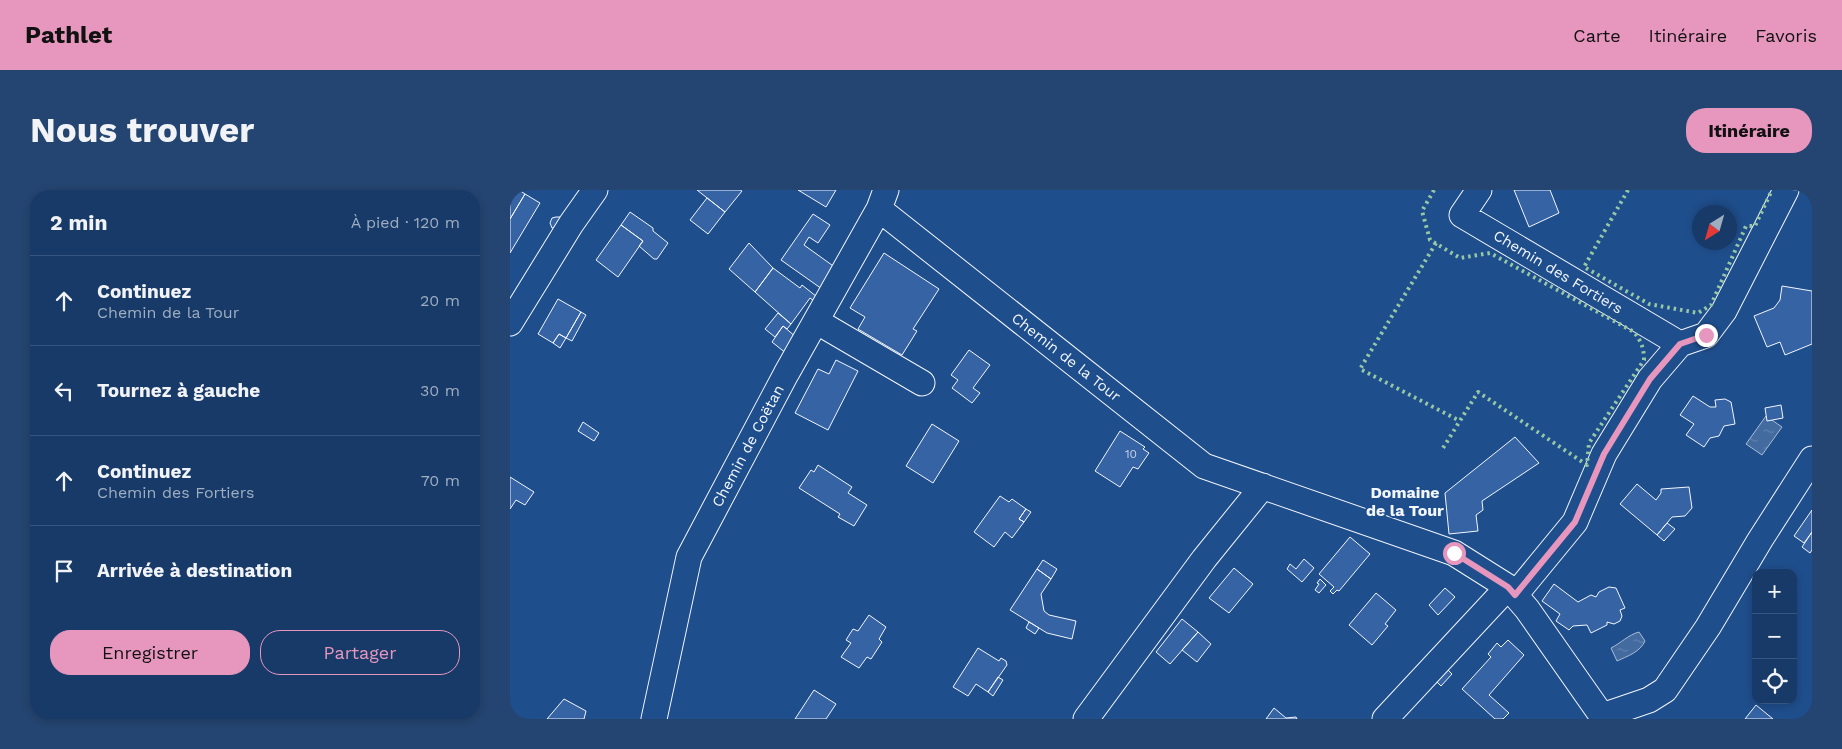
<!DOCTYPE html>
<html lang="fr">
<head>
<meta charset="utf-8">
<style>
  :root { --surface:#173a69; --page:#244571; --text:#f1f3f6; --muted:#9eadc0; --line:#36547d; --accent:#e797bd }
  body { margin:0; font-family:"Work Sans",sans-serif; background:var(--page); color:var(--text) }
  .controls { position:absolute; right:15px; bottom:15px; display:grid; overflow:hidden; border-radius:10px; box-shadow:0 2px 8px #0003 }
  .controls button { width:45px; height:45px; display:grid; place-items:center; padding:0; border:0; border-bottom:1px solid var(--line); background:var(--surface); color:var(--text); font:25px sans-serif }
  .compass { position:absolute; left:1182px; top:15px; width:45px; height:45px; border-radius:50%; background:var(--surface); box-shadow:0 2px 8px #0003; rotate:217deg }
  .stop { position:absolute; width:15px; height:15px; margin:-11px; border:4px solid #e797bd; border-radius:50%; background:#fff }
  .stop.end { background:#e797bd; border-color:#fff; box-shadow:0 1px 5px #0008 }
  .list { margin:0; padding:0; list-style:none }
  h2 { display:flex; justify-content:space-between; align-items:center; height:65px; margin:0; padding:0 20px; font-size:21px }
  h2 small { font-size:16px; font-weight:400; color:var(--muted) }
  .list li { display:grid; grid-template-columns:32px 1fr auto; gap:15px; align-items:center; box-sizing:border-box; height:90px; padding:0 20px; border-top:1px solid var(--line) }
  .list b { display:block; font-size:19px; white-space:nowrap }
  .list p { margin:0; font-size:16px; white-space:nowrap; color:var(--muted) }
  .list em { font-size:16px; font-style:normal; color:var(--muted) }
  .actions { display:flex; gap:10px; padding:15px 20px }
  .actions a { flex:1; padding:11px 0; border:1px solid var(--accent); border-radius:20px; text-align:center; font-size:18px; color:var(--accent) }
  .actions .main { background:var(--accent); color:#111 }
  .icon { flex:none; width:28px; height:28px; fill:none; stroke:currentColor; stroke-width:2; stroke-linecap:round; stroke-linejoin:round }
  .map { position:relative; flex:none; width:1302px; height:529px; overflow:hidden; border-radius:20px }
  header { display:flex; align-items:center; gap:30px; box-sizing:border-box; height:70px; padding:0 25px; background:var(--accent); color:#111 }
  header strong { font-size:24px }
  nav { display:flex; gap:28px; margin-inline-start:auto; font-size:18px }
  .intro { display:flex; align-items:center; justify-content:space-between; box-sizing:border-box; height:120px; padding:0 30px }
  h1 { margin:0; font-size:35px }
  .button { padding:12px 22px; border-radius:20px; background:var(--accent); color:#111; font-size:18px; font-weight:700 }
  main { display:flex; gap:30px; padding:0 30px }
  aside { flex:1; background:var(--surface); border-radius:20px; box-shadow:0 2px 8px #0003 }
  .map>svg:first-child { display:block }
</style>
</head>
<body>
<header>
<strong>Pathlet</strong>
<nav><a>Carte</a><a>Itinéraire</a><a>Favoris</a></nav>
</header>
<div class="intro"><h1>Nous trouver</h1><a class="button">Itinéraire</a></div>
<main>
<aside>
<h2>2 min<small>À pied · 120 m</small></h2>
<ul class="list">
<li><svg class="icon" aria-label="ahead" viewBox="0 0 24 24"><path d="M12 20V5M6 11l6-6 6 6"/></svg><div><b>Continuez</b><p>Chemin de la Tour</p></div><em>20 m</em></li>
<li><svg class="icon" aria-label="left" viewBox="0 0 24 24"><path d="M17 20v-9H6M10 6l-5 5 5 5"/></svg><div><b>Tournez à gauche</b></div><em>30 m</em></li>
<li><svg class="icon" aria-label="ahead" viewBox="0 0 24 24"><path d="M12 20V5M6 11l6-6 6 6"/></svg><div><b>Continuez</b><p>Chemin des Fortiers</p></div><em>70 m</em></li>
<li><svg class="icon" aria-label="arrive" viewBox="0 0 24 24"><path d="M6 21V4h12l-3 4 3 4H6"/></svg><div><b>Arrivée à destination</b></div></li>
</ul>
<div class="actions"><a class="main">Enregistrer</a><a>Partager</a></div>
</aside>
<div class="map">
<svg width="1302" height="529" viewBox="0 0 1302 529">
  <defs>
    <pattern id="water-ripples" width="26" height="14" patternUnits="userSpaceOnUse" patternTransform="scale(1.25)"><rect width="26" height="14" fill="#446ba0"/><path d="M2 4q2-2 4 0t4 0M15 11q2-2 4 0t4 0" fill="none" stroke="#5f81ae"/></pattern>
  </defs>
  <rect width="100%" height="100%" fill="#1f4e8c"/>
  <path fill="url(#water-ripples)" stroke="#a8bbd7" d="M1256 226 1272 237 1252 265 1236 254Z
    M1129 442 1135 451C1130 462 1118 466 1107 471L1101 458C1111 453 1118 445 1129 442Z"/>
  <path fill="#3563a3" stroke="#f2f6ff" d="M0 0H9L15 4 0 29Z
    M187 0H230L232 1 215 22Z
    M288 0H326L316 17Z
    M1004 0H1040L1049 23 1019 37Z
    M15 4 30 13 0 63V29Z
    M197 8 215 22 198 44 180 30Z
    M120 22 143 38V41L158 53 147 69H144L129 56 133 51 111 35Z
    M303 24 320 35 308 53 299 47 294 55 326 78 312 99 271 70Z
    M46 27H50L52 34 50 38H42L40 33 42 28Z
    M111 35 133 51 108 87 86 70Z
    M239 53 263 78 245 102 219 79Z
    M374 63 429 99 403 139 407 141 392 165 348 139 355 127 340 118Z
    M263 78 290 98 292 95 307 107 304 111 300 108 281 134 245 102Z
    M1272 96 1302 101V154L1275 165 1270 152 1257 157 1244 126 1264 118 1270 110Z
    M48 109 71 122 56 148 49 144 43 153 28 144Z
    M71 122 76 125 62 151 56 148Z
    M268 123 281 134 277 139 273 136 265 147 255 139Z
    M273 136 286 147 277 164 262 152Z
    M49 144 56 148 50 158 43 153Z
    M459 160 480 175 463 198 470 203 462 213 442 198 448 190 441 185Z
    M326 170 348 181 318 240 285 223 308 179 319 184Z
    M1183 206 1200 217H1206L1205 210 1215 209 1221 212 1225 234 1214 236 1209 246 1200 248 1194 257 1176 245 1184 234 1170 225Z
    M1271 215 1273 228 1257 231 1255 218Z
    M73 232 89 243 84 251 68 241Z
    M422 234 449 251 423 293 396 276Z
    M610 241 635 257 633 259 639 263 628 279 623 277 610 297 585 281Z
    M1005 247 1029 273 972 311 973 320 966 325 968 341 939 344 935 303Z
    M308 275 342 297 338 303 357 315 344 336 328 327 330 324 289 298 301 280 304 282Z
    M0 287 24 302 15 315 6 310 0 319Z
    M1127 294 1146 310 1151 303V299L1179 297 1182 318 1175 326 1162 327 1147 345 1110 314Z
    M490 306 499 312 502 309 516 319 509 329 514 332 502 348 495 342 484 357 464 342Z
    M516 319 521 322 514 332 509 329Z
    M1302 320V342L1294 353 1284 346Z
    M1157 333 1165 339 1154 351 1147 345Z
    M1302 342V360L1300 363 1292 357Z
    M840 347 860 364 829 401 827 400 823 404 820 401 824 397 809 384Z
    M794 369 804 378 792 392 777 379 780 374 786 379Z
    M533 370 547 379 541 389 527 379Z
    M724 378 743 394 719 423 699 408Z
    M527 379 541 389 531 404 534 421 539 425 566 431 562 449 537 443 500 420Z
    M810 389 816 395 809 403 805 400 809 394 807 393Z
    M1044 394 1068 412 1081 405 1086 407 1089 402 1099 397 1106 398 1115 418 1110 420 1112 426 1110 431 1104 434 1097 432V435L1081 443 1077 435 1063 436 1059 440 1046 431 1050 424 1032 411Z
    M935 398 945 407 928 425 919 415Z
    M866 403 886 420 875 434 878 436 862 455 839 435Z
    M359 425 376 437 369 449 372 452 361 469 357 467 349 478 331 467 341 453 336 450 343 439 348 441Z
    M672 429 688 442 660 474 646 462Z
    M519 432 529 438 525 444 516 438Z
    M688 442 701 454 687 472 672 460Z
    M998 450 1014 465 979 505 999 523 993 529H985L952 499 981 467 978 464 987 453 991 457Z
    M468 458 489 471 491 468 496 471 497 475 478 502 466 494 458 506 443 497Z
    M935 477 942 484 931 496 924 489Z
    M488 487 493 490 483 506 478 502Z
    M304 500 326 514 316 529H285Z
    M54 509 76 521 74 529H37Z
    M1246 515 1263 529H1235Z
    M764 518 776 528 786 527 787 529H756Z"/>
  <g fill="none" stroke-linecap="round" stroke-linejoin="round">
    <g stroke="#f2f6ff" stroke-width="27">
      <path id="minor" d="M969 0 952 25 1170 154
        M369 19 694 276 944 363 998 397 1017 419 1092 526 1139 510 1155 500 1198 437 1250 350 1302 269
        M306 131 412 193
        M0 133 61 34 85 0
        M1005 405 1065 332 1094 264 1140 189 1170 154 1196 145 1214 121 1276 0
        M144 529 179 367 276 184 369 19 376 0
        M576 529 694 369 753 296
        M875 529 998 397"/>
    </g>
    <use href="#minor" stroke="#1f4e8c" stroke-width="25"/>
    <path stroke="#97c8a6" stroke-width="4" stroke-dasharray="2.5 4" stroke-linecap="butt" d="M924 0 912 21 920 50 950 68 980 63 1124 142C1131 151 1134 158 1134 170L1079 253 1077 275 968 202 933 258
      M1118 0 1074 77 1139 114 1188 123 1201 115 1236 36H1245L1262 0
      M926 53 850 179 950 231"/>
  </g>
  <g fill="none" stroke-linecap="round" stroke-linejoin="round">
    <path stroke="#e797bd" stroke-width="6" d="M944 363 998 397 1005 405 1065 332 1094 264 1140 189 1170 154 1196 145"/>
  </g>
  <g text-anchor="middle" stroke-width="4" stroke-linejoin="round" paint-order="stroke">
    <g font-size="12" fill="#c3d1e8">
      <text x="621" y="268">10</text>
    </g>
    <g font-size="15" fill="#f2f6ff" stroke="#1f4e8c">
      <text transform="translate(1048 82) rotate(31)" y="5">Chemin des Fortiers</text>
      <text transform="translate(556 167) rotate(38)" y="5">Chemin de la Tour</text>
      <text transform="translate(238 256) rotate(-62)" y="5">Chemin de Coëtan</text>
    </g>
    <g font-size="16" font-weight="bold" fill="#f2f6ff" stroke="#1f4e8c">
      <text x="895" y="308">Domaine<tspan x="895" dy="18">de la Tour</tspan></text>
    </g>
  </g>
</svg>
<div class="controls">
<button>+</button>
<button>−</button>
<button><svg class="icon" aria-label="locate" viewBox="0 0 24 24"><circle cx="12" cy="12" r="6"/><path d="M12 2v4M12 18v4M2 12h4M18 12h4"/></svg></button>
</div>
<svg class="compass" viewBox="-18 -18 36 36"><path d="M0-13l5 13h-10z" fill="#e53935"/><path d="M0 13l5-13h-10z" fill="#9eadc0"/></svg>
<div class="stop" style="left:944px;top:363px"></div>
<div class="stop end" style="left:1196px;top:145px"></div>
</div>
</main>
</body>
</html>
